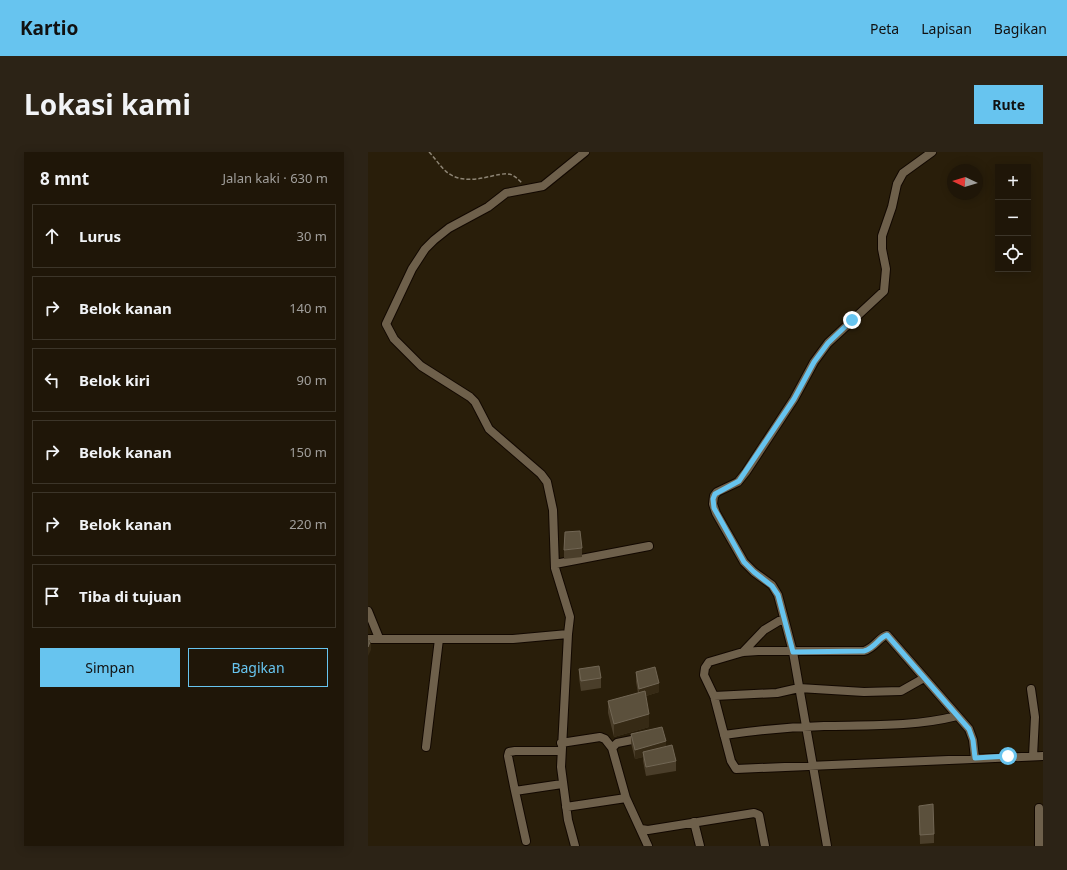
<!DOCTYPE html>
<html lang="id">
<head>
<meta charset="utf-8">
<style>
  :root { --surface:#1f1608; --page:#2c2316; --text:#f1f3f6; --muted:#a19f9c; --line:#3c3529; --accent:#67c4ef }
  body { margin:0; font-family:"Noto Sans",sans-serif; background:var(--page); color:var(--text) }
  .controls { position:absolute; right:12px; top:12px; display:grid; overflow:hidden; border-radius:0px; box-shadow:0 2px 10px #0003 }
  .controls button { width:36px; height:36px; display:grid; place-items:center; padding:0; border:0; border-bottom:1px solid var(--line); background:var(--surface); color:var(--text); font:20px sans-serif }
  .compass { position:absolute; left:579px; top:12px; width:36px; height:36px; border-radius:50%; background:var(--surface); box-shadow:0 2px 10px #0003; rotate:274deg }
  .stop { position:absolute; width:12px; height:12px; margin:-9px; border:3px solid #67c4ef; border-radius:50%; background:#fff }
  .stop.end { background:#67c4ef; border-color:#fff; box-shadow:0 1px 4px #0008 }
  .list { margin:0; padding:0; list-style:none }
  h2 { display:flex; justify-content:space-between; align-items:center; height:52px; margin:0; padding:0 16px; font-size:17px }
  h2 small { font-size:13px; font-weight:400; color:var(--muted) }
  .list li { display:grid; grid-template-columns:26px 1fr auto; gap:12px; align-items:center; box-sizing:border-box; height:64px; margin:0 8px 8px; padding:0 8px; border:1px solid var(--line); border-radius:0px }
  .list b { display:block; font-size:15px; white-space:nowrap }
  .list em { font-size:13px; font-style:normal; color:var(--muted) }
  .actions { display:flex; gap:8px; padding:12px 16px }
  .actions a { flex:1; padding:9px 0; border:1px solid var(--accent); border-radius:0px; text-align:center; font-size:14px; color:var(--accent) }
  .actions .main { background:var(--accent); color:#111 }
  .icon { flex:none; width:22px; height:22px; fill:none; stroke:currentColor; stroke-width:2; stroke-linecap:round; stroke-linejoin:round }
  .map { position:relative; flex:none; width:675px; height:694px; overflow:hidden; border-radius:0px }
  header { display:flex; align-items:center; gap:24px; box-sizing:border-box; height:56px; padding:0 20px; background:var(--accent); color:#111 }
  header strong { font-size:19px }
  nav { display:flex; gap:22px; margin-inline-start:auto; font-size:14px }
  .intro { display:flex; align-items:center; justify-content:space-between; box-sizing:border-box; height:96px; padding:0 24px }
  h1 { margin:0; font-size:28px }
  .button { padding:10px 18px; border-radius:0px; background:var(--accent); color:#111; font-size:14px; font-weight:700 }
  main { display:flex; gap:24px; padding:0 24px }
  aside { flex:1; background:var(--surface); border-radius:0px; box-shadow:0 2px 10px #0003 }
  .map>svg:first-child { display:block }
</style>
</head>
<body>
<header>
<strong>Kartio</strong>
<nav><a>Peta</a><a>Lapisan</a><a>Bagikan</a></nav>
</header>
<div class="intro"><h1>Lokasi kami</h1><a class="button">Rute</a></div>
<main>
<aside>
<h2>8 mnt<small>Jalan kaki · 630 m</small></h2>
<ul class="list">
<li><svg class="icon" aria-label="ahead" viewBox="0 0 24 24"><path d="M12 20V5M6 11l6-6 6 6"/></svg><div><b>Lurus</b></div><em>30 m</em></li>
<li><svg class="icon" aria-label="right" viewBox="0 0 24 24"><path d="M7 20v-9h11M14 6l5 5-5 5"/></svg><div><b>Belok kanan</b></div><em>140 m</em></li>
<li><svg class="icon" aria-label="left" viewBox="0 0 24 24"><path d="M17 20v-9H6M10 6l-5 5 5 5"/></svg><div><b>Belok kiri</b></div><em>90 m</em></li>
<li><svg class="icon" aria-label="right" viewBox="0 0 24 24"><path d="M7 20v-9h11M14 6l5 5-5 5"/></svg><div><b>Belok kanan</b></div><em>150 m</em></li>
<li><svg class="icon" aria-label="right" viewBox="0 0 24 24"><path d="M7 20v-9h11M14 6l5 5-5 5"/></svg><div><b>Belok kanan</b></div><em>220 m</em></li>
<li><svg class="icon" aria-label="arrive" viewBox="0 0 24 24"><path d="M6 21V4h12l-3 4 3 4H6"/></svg><div><b>Tiba di tujuan</b></div></li>
</ul>
<div class="actions"><a class="main">Simpan</a><a>Bagikan</a></div>
</aside>
<div class="map">
<svg width="675" height="694" viewBox="0 0 675 694">
  <rect width="100%" height="100%" fill="#291e0a"/>
  <g fill="none" stroke-linecap="round" stroke-linejoin="round">
    <g stroke="#120800" stroke-width="10">
      <path id="minor" d="M187 412 281 394
        M0 459 11 486
        M200 482 202 465 187 416 185 358 179 330 173 322 121 277 107 250 102 245 53 214 26 187 18 172 44 117 57 97 66 88 81 76 120 55 138 41 175 34 217 0
        M0 487H145L200 482 193 615 200 668 207 694
        M375 500 396 478 416 466
        M663 537 667 565 665 604
        M346 544 409 541 431 536 496 540 533 539 556 526
        M356 583C389 578 423 575 456 574 501 573 545 575 589 564
        M193 591 232 585 237 587 244 596
        M58 595 71 487
        M607 606 605 588 601 577 519 483C511 485 507 496 496 499H390L375 500 341 510 337 516 336 523 346 544 363 609 368 617 675 604
        M147 639 140 604 141 600 147 599H193
        M258 646 244 596 249 591 274 586
        M198 655 258 646 280 694
        M671 656V694
        M326 670 332 694
        M273 677 280 678 386 661 391 663 397 694
        M158 689 147 639 194 632
        M459 694 425 500 410 443 404 433 386 420 376 410 348 361 345 352 346 344 349 340 370 330 378 320 426 247 446 210 460 191 516 139 518 117 514 97V84L524 55 529 32 535 21 564 0"/>
    </g>
    <path stroke="#8d8474" stroke-width="1.5" stroke-dasharray="4 2" stroke-linecap="butt" d="M61 0C67 6 73 16 80 21 102 37 132 17 144 23 148 25 151 28 154 31"/>
    <use href="#minor" stroke="#6e604b" stroke-width="8"/>
  </g>
  <path fill="#4a3e2a" d="M214 396V405L196 407V398Z
    M211 517 233 526V536L213 539 211 526Z
    M268 520 291 540 278 544 281 575 246 585 240 561V549L270 541 268 530Z
    M263 582 298 595 308 609V619L278 624 275 609V605L267 607 263 591Z
    M551 654 566 682V691L552 692Z"/>
  <path fill="#362a15" d="M3 488V498L0 504V495Z
    M291 531V540L271 546V537Z
    M281 562V575L246 585V572Z
    M298 589V598L275 600V605L267 607V598Z"/>
  <path fill="#5b503c" stroke="#716654" d="M212 379 214 396 196 398 197 380Z
    M0 487 3 488 0 495Z
    M231 514 233 526 213 529 211 517Z
    M287 515 291 531 271 537 268 520Z
    M277 539 281 562 246 572 240 549Z
    M294 575 298 589 267 598 263 582Z
    M304 593 308 609 278 615 275 600Z
    M565 652 566 682 552 683 551 654Z"/>
  <g fill="none" stroke-linecap="round" stroke-linejoin="round">
    <path stroke="#67c4ef" stroke-width="5" d="M484 168 460 191 446 210 426 247 371 329 347 342 345 347 346 356 376 410 386 420 404 434 410 443 425 500 496 499C507 496 511 485 519 483L601 577 605 588 607 606 640 604"/>
  </g>
</svg>
<div class="controls">
<button>+</button>
<button>−</button>
<button><svg class="icon" aria-label="locate" viewBox="0 0 24 24"><circle cx="12" cy="12" r="6"/><path d="M12 2v4M12 18v4M2 12h4M18 12h4"/></svg></button>
</div>
<svg class="compass" viewBox="-18 -18 36 36"><path d="M0-13l5 13h-10z" fill="#e53935"/><path d="M0 13l5-13h-10z" fill="#a19f9c"/></svg>
<div class="stop" style="left:640px;top:604px"></div>
<div class="stop end" style="left:484px;top:168px"></div>
</div>
</main>
</body>
</html>
